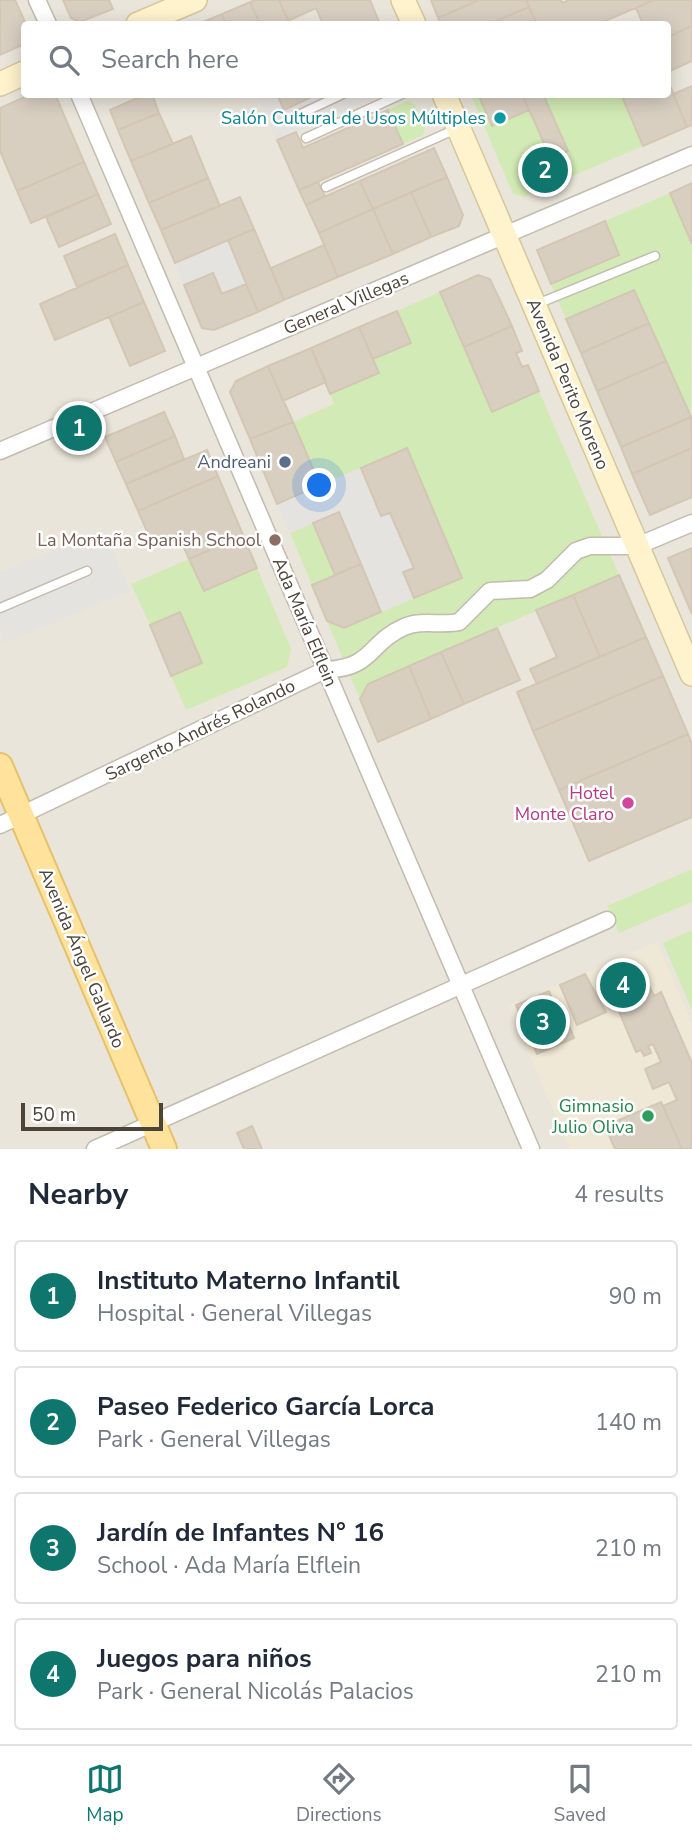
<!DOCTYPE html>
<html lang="en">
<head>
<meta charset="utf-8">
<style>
  :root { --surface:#fff; --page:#f2f2f3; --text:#1f2937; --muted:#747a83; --line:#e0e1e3; --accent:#0f766e }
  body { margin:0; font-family:"Nunito Sans",sans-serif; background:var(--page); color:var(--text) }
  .scale { position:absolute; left:21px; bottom:18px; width:142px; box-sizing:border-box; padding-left:7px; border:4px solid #4b4439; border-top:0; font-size:19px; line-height:24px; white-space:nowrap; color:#4b4439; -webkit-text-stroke:5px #fff; paint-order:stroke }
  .you { position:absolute; left:320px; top:486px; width:24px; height:24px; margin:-18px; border:5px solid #fff; border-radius:50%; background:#1a73e8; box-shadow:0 0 0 10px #1a73e833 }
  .badge { display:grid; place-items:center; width:46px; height:46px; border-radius:50%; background:var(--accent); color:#fff; font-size:23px; font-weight:700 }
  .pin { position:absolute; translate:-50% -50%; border:4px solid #fff; box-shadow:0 2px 7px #0006 }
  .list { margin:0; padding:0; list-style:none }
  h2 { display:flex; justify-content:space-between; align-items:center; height:91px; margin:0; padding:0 28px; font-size:30px }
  h2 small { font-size:23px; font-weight:400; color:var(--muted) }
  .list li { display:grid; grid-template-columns:46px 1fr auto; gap:21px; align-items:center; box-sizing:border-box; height:112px; margin:0 14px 14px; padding:0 14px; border:2px solid var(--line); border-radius:7px }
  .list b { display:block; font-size:26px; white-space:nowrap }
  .list p { margin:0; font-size:23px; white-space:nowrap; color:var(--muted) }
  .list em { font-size:23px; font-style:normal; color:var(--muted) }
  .icon { flex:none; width:38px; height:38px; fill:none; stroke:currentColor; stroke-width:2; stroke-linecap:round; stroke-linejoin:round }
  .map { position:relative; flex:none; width:692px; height:1149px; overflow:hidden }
  .search { position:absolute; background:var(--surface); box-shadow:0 4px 18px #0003; left:21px; right:21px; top:21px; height:77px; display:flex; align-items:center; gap:18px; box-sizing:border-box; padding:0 24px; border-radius:7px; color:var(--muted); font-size:26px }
  .sheet { height:595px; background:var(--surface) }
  nav { display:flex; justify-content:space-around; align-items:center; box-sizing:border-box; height:98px; border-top:2px solid var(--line); background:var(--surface); font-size:19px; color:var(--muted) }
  nav a { display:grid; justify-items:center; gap:4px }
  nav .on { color:var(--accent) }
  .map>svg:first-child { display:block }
</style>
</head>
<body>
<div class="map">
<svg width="692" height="1149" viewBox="0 0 692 1149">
  <rect width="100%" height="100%" fill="#f6f3ec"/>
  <path fill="#eae5da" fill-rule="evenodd" d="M0 0H692V1149H0ZM24 24H668V94H24Z"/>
  <path fill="#efe8d6" d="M657 942 692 1024V1149H570L508 1006Z"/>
  <path fill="#d2eab5" d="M471 95H621L643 146 523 197 513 194Z
    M407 101 415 104 425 127 423 135 403 144 388 110Z
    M670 193 692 244 691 417 634 290 566 319 551 284 619 255 605 221Z
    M440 292 492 411 539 391 619 575 368 684 360 699 327 621 344 628 462 578 407 448 320 485 293 422 334 404 330 394 379 373 373 359 410 343 397 311Z
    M313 523 335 575 312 585 290 533Z
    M189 559 204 591 257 568 291 649 287 667 186 710 171 676 202 662 180 613 150 625 131 584Z
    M692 869V902L619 933 607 906Z
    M692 930V1010L663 943Z"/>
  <path fill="#e5e3e0" d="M256 95H277L284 110 318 95H379L277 140Z
    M228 240 246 284 222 294 213 273 184 285 175 263Z
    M361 468 381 516 390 513 414 568 403 573 414 598 381 612 339 512 290 533 277 504Z
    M104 529 130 591 5 643 0 630V572Z"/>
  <path fill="#d8cfc1" stroke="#d3c7b4" stroke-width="2" d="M0 0H15L26 24 24 44 0 55Z
    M63 0H109L113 9 80 22 71 18Z
    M255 0H279L290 24H260L250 2Z
    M279 0H370L380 24H323L316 8 288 21Z
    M431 0H479L438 18Z
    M479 0H526L529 7 489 24H441L438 18Z
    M526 0H561L562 3 569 0H654L598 24H537Z
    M654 0H692V26L668 37V24H643L636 8Z
    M250 2 260 24H226L222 14Z
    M529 7 537 24H489Z
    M222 14 226 24H198Z
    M692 26V61L668 72V37Z
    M668 81 687 127 643 146 621 94H668Z
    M692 86V125L687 127 673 94Z
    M31 94H55L84 162 17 191 0 151V108Z
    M146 94H152L159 113 118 130 110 110Z
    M277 94H318L284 110Z
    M478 94H522L529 110 492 126Z
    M522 94H543L568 151 551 159Z
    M388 110 403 144 299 190 277 140 296 132 303 148Z
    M159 113 173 144 131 161 118 130Z
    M191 136 208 178 149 203 131 161Z
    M434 148 447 177 373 209 360 181Z
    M84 162 98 194 31 223 17 191Z
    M447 177 463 215 459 226 431 237 411 192Z
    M208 178 220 206 161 230 149 203Z
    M360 181 373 209 319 233 306 205Z
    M318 182 325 196 306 205 299 190Z
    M692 183V244L670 193Z
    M411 192 431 237 393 254 373 209Z
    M98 194 111 224 59 247 46 217Z
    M240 197 254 229 175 263 161 230Z
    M373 209 393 254 338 277 319 233Z
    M605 221 619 255 551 284 537 250Z
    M254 229 284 300 258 312 228 240Z
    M115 234 128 265 77 287 64 256Z
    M324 245 338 277 284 300 271 268Z
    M128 265 144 302 55 340 40 304Z
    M213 273 222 294 246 284 258 312 214 330 202 328 184 285Z
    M478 275 490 279 512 326 464 347 440 292Z
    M634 290 649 323 581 353 566 319Z
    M144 302 165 351 130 366 109 317Z
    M397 311 411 343 373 359 359 327Z
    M649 323 666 361 597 391 581 353Z
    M512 326 522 351 516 353 522 367 528 365 539 391 492 412 464 347Z
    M359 327 379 373 330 394 311 348Z
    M311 348 326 382 283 401 268 366Z
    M666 361 691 417 621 447 597 391Z
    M268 366 293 422 250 439 230 392 236 381Z
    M164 412 175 436 116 462 105 437Z
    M691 417 692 448 632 474 621 447Z
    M293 422 320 485 277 504 250 439Z
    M175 436 184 459 126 484 116 462Z
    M407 448 462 578 414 598 403 572 414 568 390 513 381 516 361 468Z
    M692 448V497L650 515 632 474Z
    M207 450 218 476 138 511 126 484Z
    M218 476 243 535 189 559 178 534 153 545 138 511Z
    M339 512 361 564 335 575 313 523Z
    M243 535 257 568 204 591 189 559Z
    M692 548V614L668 558Z
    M361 564 381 612 344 628 327 621 312 585Z
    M619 575 646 637 600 657 573 595Z
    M573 595 600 657 537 684 530 669 557 657 536 610Z
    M180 612 202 663 171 676 150 625Z
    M497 628 520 680 464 704 441 652Z
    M646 637 663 676 533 731 517 692Z
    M441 652 464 704 431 719 409 666Z
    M409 666 431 719 378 742 360 699 368 684Z
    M663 676 688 734 559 790 533 731Z
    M688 734 692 745V817L589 861 559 790Z
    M585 974 606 1012 577 1025 560 985Z
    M646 979 654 996 661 992 692 1063V1149H682L663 1106 677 1100 669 1082 653 1089 645 1069 661 1062 653 1044 648 1046 651 1053 644 1056 641 1050 636 1052 618 1009 625 1006 618 992Z
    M549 991 562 1023 567 1021 574 1038 537 1054 516 1005Z
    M661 1102 682 1149H615L605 1126Z
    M252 1126 262 1149H244L237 1133Z"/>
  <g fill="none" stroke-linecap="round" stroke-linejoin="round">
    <g stroke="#c2bbae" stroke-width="11">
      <path id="lane" d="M296 116 343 94
        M306 138 402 94
        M326 187 456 129
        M537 304 655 256
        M0 608 87 571"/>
    </g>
    <g stroke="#c2bbae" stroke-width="19">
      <path id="street" d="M37 0 48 24
        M79 94 531 1149
        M0 451 692 155
        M0 825 325 670C374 668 368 643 404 627 422 619 441 626 459 622L490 591 530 589 547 580 576 551 590 546H637L692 523
        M95 1149 607 920"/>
    </g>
    <g stroke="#d6c79b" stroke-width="26">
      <path id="secondary" d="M403 0 414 24
        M138 24 195 0
        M0 84 24 73
        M444 94 692 674"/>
    </g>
    <g stroke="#e6c16a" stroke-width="28">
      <path id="primary" d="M0 766 164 1149"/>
    </g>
    <use href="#lane" stroke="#fff" stroke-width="8"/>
    <use href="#street" stroke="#fff" stroke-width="16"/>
    <use href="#secondary" stroke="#fff3cd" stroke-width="23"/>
    <use href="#primary" stroke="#ffe39c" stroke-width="24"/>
  </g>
  <circle fill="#0f9aa8" stroke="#fff" stroke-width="2.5" cx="500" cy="118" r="7"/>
  <circle fill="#5c6f8a" stroke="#fff" stroke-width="2.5" cx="285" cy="462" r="7"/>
  <circle fill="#8d6e63" stroke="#fff" stroke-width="2.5" cx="275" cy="540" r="7"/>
  <circle fill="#d1479c" stroke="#fff" stroke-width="2.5" cx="628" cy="803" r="7"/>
  <circle fill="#2e9e5b" stroke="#fff" stroke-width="2.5" cx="648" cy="1116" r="7"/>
  <g text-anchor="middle" stroke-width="5" stroke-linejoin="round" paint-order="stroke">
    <g font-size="18" fill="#0d838f" stroke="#fff" text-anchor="end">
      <text x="486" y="124">Salón Cultural de Usos Múltiples</text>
    </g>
    <g font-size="18" fill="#4b4439" stroke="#fff">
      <text transform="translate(346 303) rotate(-23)" y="6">General Villegas</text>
      <text transform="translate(568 384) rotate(67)" y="6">Avenida Perito Moreno</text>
      <text transform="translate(305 622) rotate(67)" y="6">Ada María Elflein</text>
      <text transform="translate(200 730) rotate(-26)" y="6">Sargento Andrés Rolando</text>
      <text transform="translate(82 958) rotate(67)" y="6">Avenida Ángel Gallardo</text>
    </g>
    <g font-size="18" fill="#4e5e75" stroke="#fff" text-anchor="end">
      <text x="271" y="468">Andreani</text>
    </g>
    <g font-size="18" fill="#785e54" stroke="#fff" text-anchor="end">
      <text x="261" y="546">La Montaña Spanish School</text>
    </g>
    <g font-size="18" fill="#b23c85" stroke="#fff" text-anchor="end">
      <text x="614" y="799">Hotel<tspan x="614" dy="21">Monte Claro</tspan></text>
    </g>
    <g font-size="18" fill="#27864d" stroke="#fff" text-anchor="end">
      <text x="634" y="1112">Gimnasio<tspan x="634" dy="21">Julio Oliva</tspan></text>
    </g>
  </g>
</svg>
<div class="scale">50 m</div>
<div class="you"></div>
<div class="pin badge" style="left:79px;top:428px">1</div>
<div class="pin badge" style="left:545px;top:170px">2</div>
<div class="pin badge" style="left:543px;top:1022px">3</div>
<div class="pin badge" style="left:623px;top:985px">4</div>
<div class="search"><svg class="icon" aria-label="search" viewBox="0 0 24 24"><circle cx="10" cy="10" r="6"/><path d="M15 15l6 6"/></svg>Search here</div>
</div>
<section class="sheet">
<h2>Nearby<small>4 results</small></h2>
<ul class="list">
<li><span class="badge">1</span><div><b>Instituto Materno Infantil</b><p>Hospital · General Villegas</p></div><em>90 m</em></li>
<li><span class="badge">2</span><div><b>Paseo Federico García Lorca</b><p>Park · General Villegas</p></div><em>140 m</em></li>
<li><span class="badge">3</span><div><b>Jardín de Infantes N° 16</b><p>School · Ada María Elflein</p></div><em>210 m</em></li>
<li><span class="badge">4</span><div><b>Juegos para niños</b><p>Park · General Nicolás Palacios</p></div><em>210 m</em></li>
</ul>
</section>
<nav>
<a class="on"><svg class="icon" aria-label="map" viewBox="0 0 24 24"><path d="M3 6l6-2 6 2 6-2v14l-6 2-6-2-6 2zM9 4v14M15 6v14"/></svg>Map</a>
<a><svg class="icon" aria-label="directions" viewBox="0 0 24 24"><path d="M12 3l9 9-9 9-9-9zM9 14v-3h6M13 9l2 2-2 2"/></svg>Directions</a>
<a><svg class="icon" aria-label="saved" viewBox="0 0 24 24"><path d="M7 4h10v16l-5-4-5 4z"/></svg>Saved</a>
</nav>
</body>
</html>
